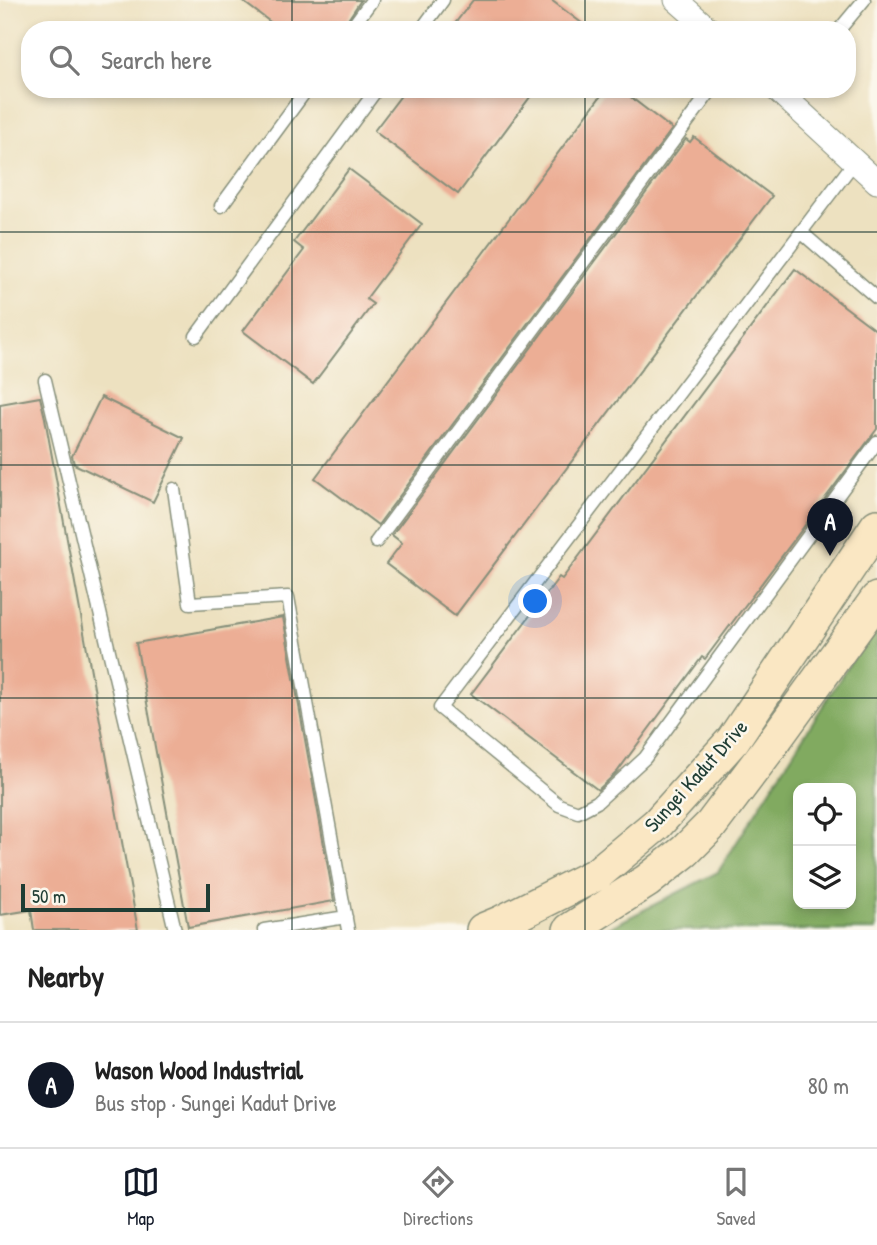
<!DOCTYPE html>
<html lang="en">
<head>
<meta charset="utf-8">
<style>
  :root { --surface:#fff; --page:#f2f2f2; --text:#222; --muted:#767676; --line:#e0e0e0; --accent:#111827 }
  body { margin:0; font-family:"Patrick Hand",sans-serif; background:var(--page); color:var(--text) }
  .controls { position:absolute; right:21px; bottom:21px; display:grid; overflow:hidden; border-radius:14px; box-shadow:0 4px 10px #0003 }
  .controls button { width:63px; height:63px; display:grid; place-items:center; padding:0; border:0; border-bottom:2px solid var(--line); background:var(--surface); color:var(--text); font:35px sans-serif }
  .scale { position:absolute; left:21px; bottom:18px; width:189px; box-sizing:border-box; padding-left:7px; border:4px solid #1f3d34; border-top:0; font-size:19px; line-height:24px; white-space:nowrap; color:#1f3d34; -webkit-text-stroke:5px #fbf7ec; paint-order:stroke }
  .you { position:absolute; left:536px; top:602px; width:24px; height:24px; margin:-18px; border:5px solid #fff; border-radius:50%; background:#1a73e8; box-shadow:0 0 0 10px #1a73e833 }
  .badge { display:grid; place-items:center; width:46px; height:46px; border-radius:50%; background:var(--accent); color:#fff; font-size:23px; font-weight:700 }
  .pin { position:absolute; translate:-50% -58px; filter:drop-shadow(0 2px 4px #0008) }
  .pin::after { content:''; position:absolute; top:37px; width:24px; height:21px; background:inherit; clip-path:polygon(0 0,100% 0,50% 100%) }
  .list { margin:0; padding:0; list-style:none }
  h2 { display:flex; justify-content:space-between; align-items:center; height:91px; margin:0; padding:0 28px; font-size:30px }
  h2 small { font-size:23px; font-weight:400; color:var(--muted) }
  .list li { display:grid; grid-template-columns:46px 1fr auto; gap:21px; align-items:center; box-sizing:border-box; height:126px; padding:0 28px; border-top:2px solid var(--line) }
  .list b { display:block; font-size:26px; white-space:nowrap }
  .list p { margin:0; font-size:23px; white-space:nowrap; color:var(--muted) }
  .list em { font-size:23px; font-style:normal; color:var(--muted) }
  .icon { flex:none; width:38px; height:38px; fill:none; stroke:currentColor; stroke-width:2; stroke-linecap:round; stroke-linejoin:round }
  .map { position:relative; flex:none; width:877px; height:930px; overflow:hidden }
  .search { position:absolute; background:var(--surface); box-shadow:0 4px 10px #0003; left:21px; right:21px; top:21px; height:77px; display:flex; align-items:center; gap:18px; box-sizing:border-box; padding:0 24px; border-radius:28px; color:var(--muted); font-size:26px }
  .sheet { height:217px; background:var(--surface) }
  nav { display:flex; justify-content:space-around; align-items:center; box-sizing:border-box; height:98px; border-top:2px solid var(--line); background:var(--surface); font-size:19px; color:var(--muted) }
  nav a { display:grid; justify-items:center; gap:4px }
  nav .on { color:var(--accent) }
  .map>svg:first-child { display:block }
</style>
</head>
<body>
<div class="map">
<svg width="877" height="930" viewBox="0 0 877 930">
  <rect width="100%" height="100%" fill="#fbf7ec"/>
  <filter id="ink" filterUnits="userSpaceOnUse"><feTurbulence type="fractalNoise" baseFrequency=".0143" numOctaves="2"/><feDisplacementMap in="SourceGraphic" scale="14" xChannelSelector="R" yChannelSelector="G"/><feConvolveMatrix kernelMatrix="1 2 1 2 8 2 1 2 1" color-interpolation-filters="sRGB"/></filter>
  <filter id="wash" filterUnits="userSpaceOnUse"><feTurbulence type="fractalNoise" baseFrequency=".00686" numOctaves="4" result="noise"/><feDisplacementMap in="SourceGraphic" scale="28" xChannelSelector="R" yChannelSelector="G"/><feGaussianBlur stdDeviation="1.57" result="paint"/><feColorMatrix in="noise" values="0 0 0 0 0 0 0 0 0 0 0 0 0 0 0 0 0 1.4 0 .05"/><feComposite in="paint" operator="in"/></filter>
  <g filter="url(#wash)">
    <rect width="100%" height="100%" fill="#ede1c0"/>
    <path fill="#81aa60" stroke="#50744a" stroke-width="2" fill-rule="evenodd" d="M877 620 876 930H605L718 872ZM798 788H851V904H798Z"/>
    <g id="blocks">
      <path fill="#ecae95" d="M241 0H361L341 30H281Z
        M473 0H551L591 30H450Z
        M406 89H536L458 194 374 131Z
        M606 89H620L672 129 378 525 315 478Z
        M694 137 772 196 455 616 386 564 402 543 392 535 686 139 690 142Z
        M349 169 422 224 366 299 373 304 313 384 243 331 304 250 294 242Z
        M795 269 877 331V429L705 659 702 657 617 772 598 790 471 694 559 577 562 579Z
        M40 397 45 418 138 930H34L31 910 0 915V404Z
        M101 397 184 438 153 502 74 464 72 456Z
        M283 617 334 901 188 927 136 643Z"/>
    </g>
  </g>
  <g filter="url(#ink)">
    <use href="#blocks" fill-opacity="0" stroke="#868f7a" stroke-width="2"/>
    <g fill="none" stroke-linecap="round" stroke-linejoin="round">
      <g stroke="#868f7a" stroke-width="15">
        <path id="lane" d="M350 30 372 0
          M421 30 443 0
          M839 30 864 0
          M855 161 440 708 559 805 578 812 597 802 645 758 877 442
          M221 206 307 89
          M801 232 877 298
          M196 336 377 89
          M45 380 175 930
          M174 489 190 603 288 597 348 930
          M376 542 712 89
          M264 930 346 917"/>
      </g>
      <g stroke="#868f7a" stroke-width="25">
        <path id="street" d="M676 0 710 30
          M776 89 877 182"/>
      </g>
      <g stroke="#868f7a" stroke-width="36">
        <path id="secondary" d="M483 930 500 923 597 874 657 824 733 740 877 526
          M570 930 647 881 685 851 711 825 766 752 877 599"/>
      </g>
      <use href="#lane" stroke="#fff" stroke-width="12"/>
      <use href="#street" stroke="#fff" stroke-width="23"/>
      <use href="#secondary" stroke="#fae7c3" stroke-width="33"/>
    </g>
  </g>
  <path fill="none" stroke="#1f3d34" stroke-width="2" stroke-opacity="0.55" d="M292 0V30M585 0V30M292 89V930M585 89V930M0 232H877M0 465H877M0 698H877"/>
  <g text-anchor="middle" stroke-width="5" stroke-linejoin="round" paint-order="stroke">
    <g font-size="21" fill="#1f3d34" stroke="#fbf7ec">
      <text transform="translate(696 776) rotate(-48)" y="7">Sungei Kadut Drive</text>
    </g>
  </g>
</svg>
<div class="controls">
<button><svg class="icon" aria-label="locate" viewBox="0 0 24 24"><circle cx="12" cy="12" r="6"/><path d="M12 2v4M12 18v4M2 12h4M18 12h4"/></svg></button>
<button><svg class="icon" aria-label="layers" viewBox="0 0 24 24"><path d="M12 4l9 5-9 5-9-5zM3 14l9 5 9-5"/></svg></button>
</div>
<div class="scale">50 m</div>
<div class="you"></div>
<div class="pin badge" style="left:830px;top:556px">A</div>
<div class="search"><svg class="icon" aria-label="search" viewBox="0 0 24 24"><circle cx="10" cy="10" r="6"/><path d="M15 15l6 6"/></svg>Search here</div>
</div>
<section class="sheet">
<h2>Nearby<small></small></h2>
<ul class="list">
<li><span class="badge">A</span><div><b>Wason Wood Industrial</b><p>Bus stop · Sungei Kadut Drive</p></div><em>80 m</em></li>
</ul>
</section>
<nav>
<a class="on"><svg class="icon" aria-label="map" viewBox="0 0 24 24"><path d="M3 6l6-2 6 2 6-2v14l-6 2-6-2-6 2zM9 4v14M15 6v14"/></svg>Map</a>
<a><svg class="icon" aria-label="directions" viewBox="0 0 24 24"><path d="M12 3l9 9-9 9-9-9zM9 14v-3h6M13 9l2 2-2 2"/></svg>Directions</a>
<a><svg class="icon" aria-label="saved" viewBox="0 0 24 24"><path d="M7 4h10v16l-5-4-5 4z"/></svg>Saved</a>
</nav>
</body>
</html>
